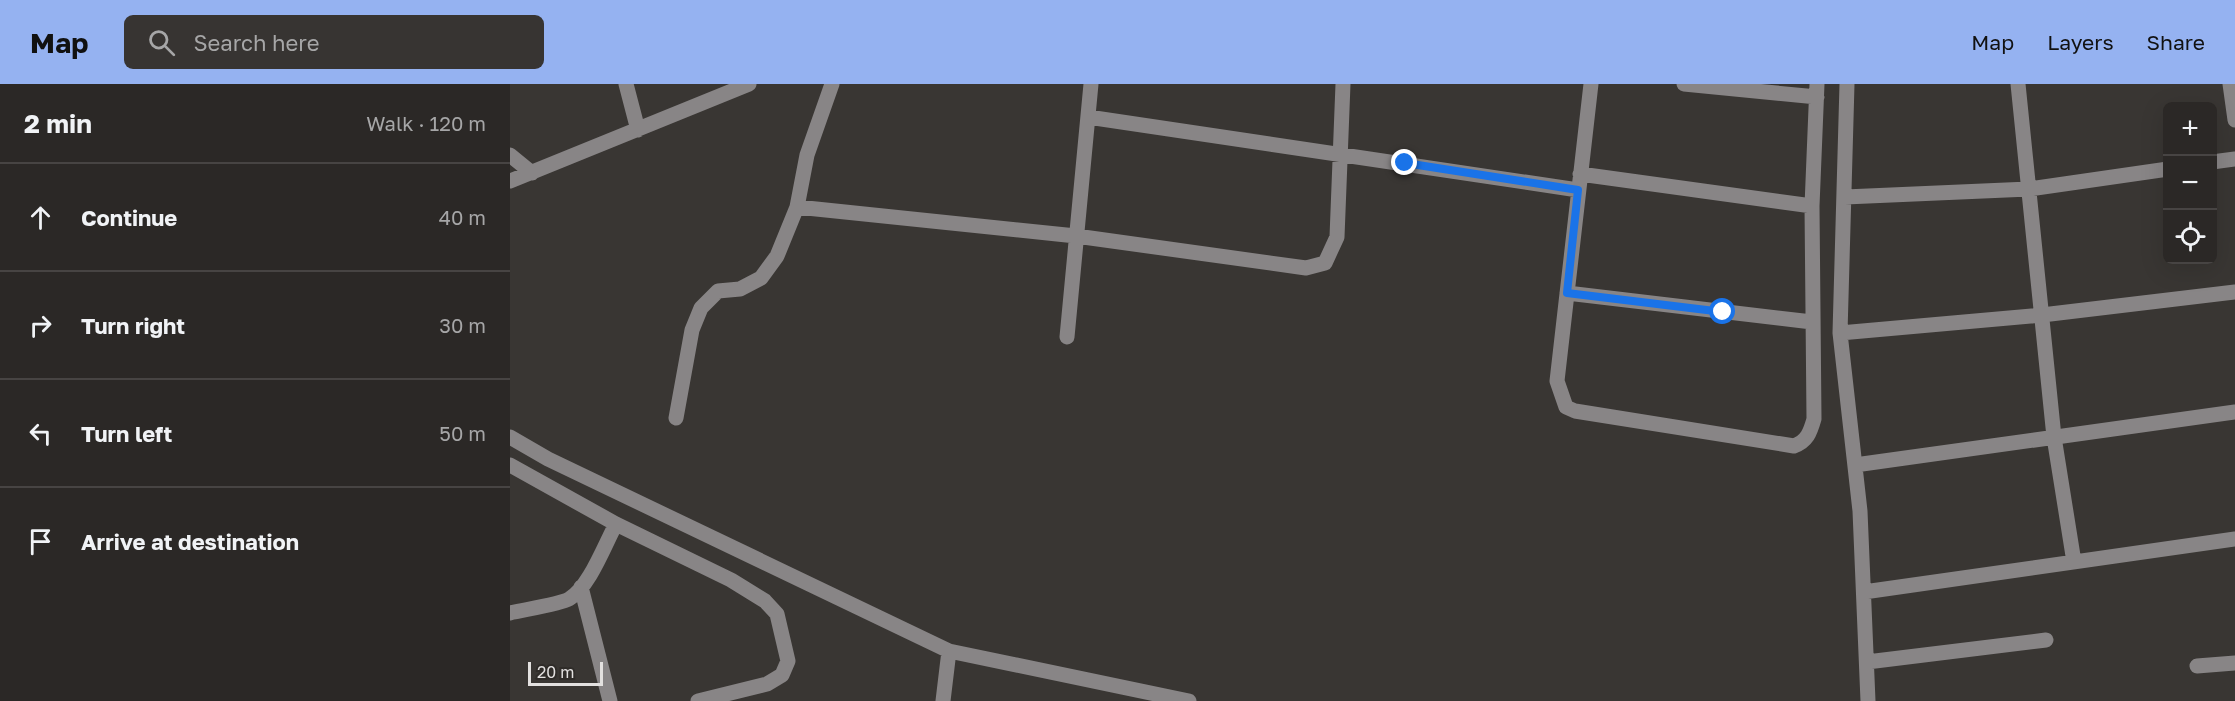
<!DOCTYPE html>
<html lang="en">
<head>
<meta charset="utf-8">
<style>
  :root { --surface:#2b2826; --page:#373432; --text:#f1f3f6; --muted:#a6a6a7; --line:#474443; --accent:#95b2f1 }
  body { margin:0; font-family:"Golos Text",sans-serif; background:var(--page); color:var(--text) }
  .controls { position:absolute; right:18px; top:18px; display:grid; overflow:hidden; border-radius:9px; box-shadow:0 6px 24px #0002 }
  .controls button { width:54px; height:54px; display:grid; place-items:center; padding:0; border:0; border-bottom:2px solid var(--line); background:var(--surface); color:var(--text); font:30px sans-serif }
  .scale { position:absolute; left:18px; bottom:15px; width:75px; box-sizing:border-box; padding-left:6px; border:3px solid #e3e1e0; border-top:0; font-size:16px; line-height:21px; white-space:nowrap; color:#e3e1e0; -webkit-text-stroke:4px #2f2c29; paint-order:stroke }
  .stop { position:absolute; width:18px; height:18px; margin:-14px; border:4px solid #1a73e8; border-radius:50%; background:#fff }
  .stop.end { background:#1a73e8; border-color:#fff; box-shadow:0 2px 6px #0008 }
  .list { margin:0; padding:0; list-style:none }
  h2 { display:flex; justify-content:space-between; align-items:center; height:78px; margin:0; padding:0 24px; font-size:26px }
  h2 small { font-size:20px; font-weight:400; color:var(--muted) }
  .list li { display:grid; grid-template-columns:39px 1fr auto; gap:18px; align-items:center; box-sizing:border-box; height:108px; padding:0 24px; border-top:2px solid var(--line) }
  .list b { display:block; font-size:22px; white-space:nowrap }
  .list em { font-size:20px; font-style:normal; color:var(--muted) }
  .icon { flex:none; width:33px; height:33px; fill:none; stroke:currentColor; stroke-width:2; stroke-linecap:round; stroke-linejoin:round }
  .map { position:relative; flex:none; width:1725px; height:617px; overflow:hidden }
  header { display:flex; align-items:center; gap:36px; box-sizing:border-box; height:84px; padding:0 30px; background:var(--accent); color:#111 }
  header strong { font-size:28px }
  nav { display:flex; gap:33px; margin-inline-start:auto; font-size:21px }
  .search { width:420px; height:54px; background:var(--page); display:flex; align-items:center; gap:15px; box-sizing:border-box; padding:0 21px; border-radius:9px; color:var(--muted); font-size:22px }
  main { display:flex }
  aside { flex:1; background:var(--surface) }
  .map>svg:first-child { display:block }
</style>
</head>
<body>
<header>
<strong>Map</strong>
<div class="search"><svg class="icon" aria-label="search" viewBox="0 0 24 24"><circle cx="10" cy="10" r="6"/><path d="M15 15l6 6"/></svg>Search here</div>
<nav><a>Map</a><a>Layers</a><a>Share</a></nav>
</header>
<main>
<aside>
<h2>2 min<small>Walk · 120 m</small></h2>
<ul class="list">
<li><svg class="icon" aria-label="ahead" viewBox="0 0 24 24"><path d="M12 20V5M6 11l6-6 6 6"/></svg><div><b>Continue</b></div><em>40 m</em></li>
<li><svg class="icon" aria-label="right" viewBox="0 0 24 24"><path d="M7 20v-9h11M14 6l5 5-5 5"/></svg><div><b>Turn right</b></div><em>30 m</em></li>
<li><svg class="icon" aria-label="left" viewBox="0 0 24 24"><path d="M17 20v-9H6M10 6l-5 5 5 5"/></svg><div><b>Turn left</b></div><em>50 m</em></li>
<li><svg class="icon" aria-label="arrive" viewBox="0 0 24 24"><path d="M6 21V4h12l-3 4 3 4H6"/></svg><div><b>Arrive at destination</b></div></li>
</ul>
</aside>
<div class="map">
<svg width="1725" height="617" viewBox="0 0 1725 617">
  <rect width="100%" height="100%" fill="#393633"/>
  <g fill="none" stroke-linecap="round" stroke-linejoin="round">
    <path stroke="#888586" stroke-width="15" d="M116 0 128 46
      M322 0 297 71 287 123 566 152 796 184 815 179 827 153 833 0
      M1081 0 1047 297 1056 323 1065 327 1284 362C1297 357 1300 349 1304 335L1302 122 1307 0
      M1174 0 1307 13
      M1337 0 1330 249 1350 427 1358 617
      M1508 0 1544 353 1564 478
      M1720 0 1725 36
      M578 33 1068 106
      M0 71 22 89
      M1702 78 1725 75
      M1070 90 1302 122
      M0 97 239 0
      M1335 113 1519 105 1658 85
      M1057 209 1302 238
      M1330 249 1532 231 1725 208
      M557 253 581 0
      M166 334 182 246 191 224 208 207 230 205 251 194 267 172 287 123
      M0 353 38 375 439 567 679 617
      M0 381 106 440 221 496 255 517 267 530 278 577 272 591 257 600 188 617
      M1345 381 1725 328
      M71 503 100 617
      M1354 508 1725 455
      M0 529C12 526 51 520 59 515 79 504 95 460 106 440
      M1357 578 1536 556
      M1687 582 1725 579
      M433 617 439 567"/>
  </g>
  <g fill="none" stroke-linecap="round" stroke-linejoin="round">
    <path stroke="#1a73e8" stroke-width="8" d="M895 79 1068 106 1057 209 1213 228"/>
  </g>
</svg>
<div class="controls">
<button>+</button>
<button>−</button>
<button><svg class="icon" aria-label="locate" viewBox="0 0 24 24"><circle cx="12" cy="12" r="6"/><path d="M12 2v4M12 18v4M2 12h4M18 12h4"/></svg></button>
</div>
<div class="scale">20 m</div>
<div class="stop" style="left:1213px;top:228px"></div>
<div class="stop end" style="left:895px;top:79px"></div>
</div>
</main>
</body>
</html>
